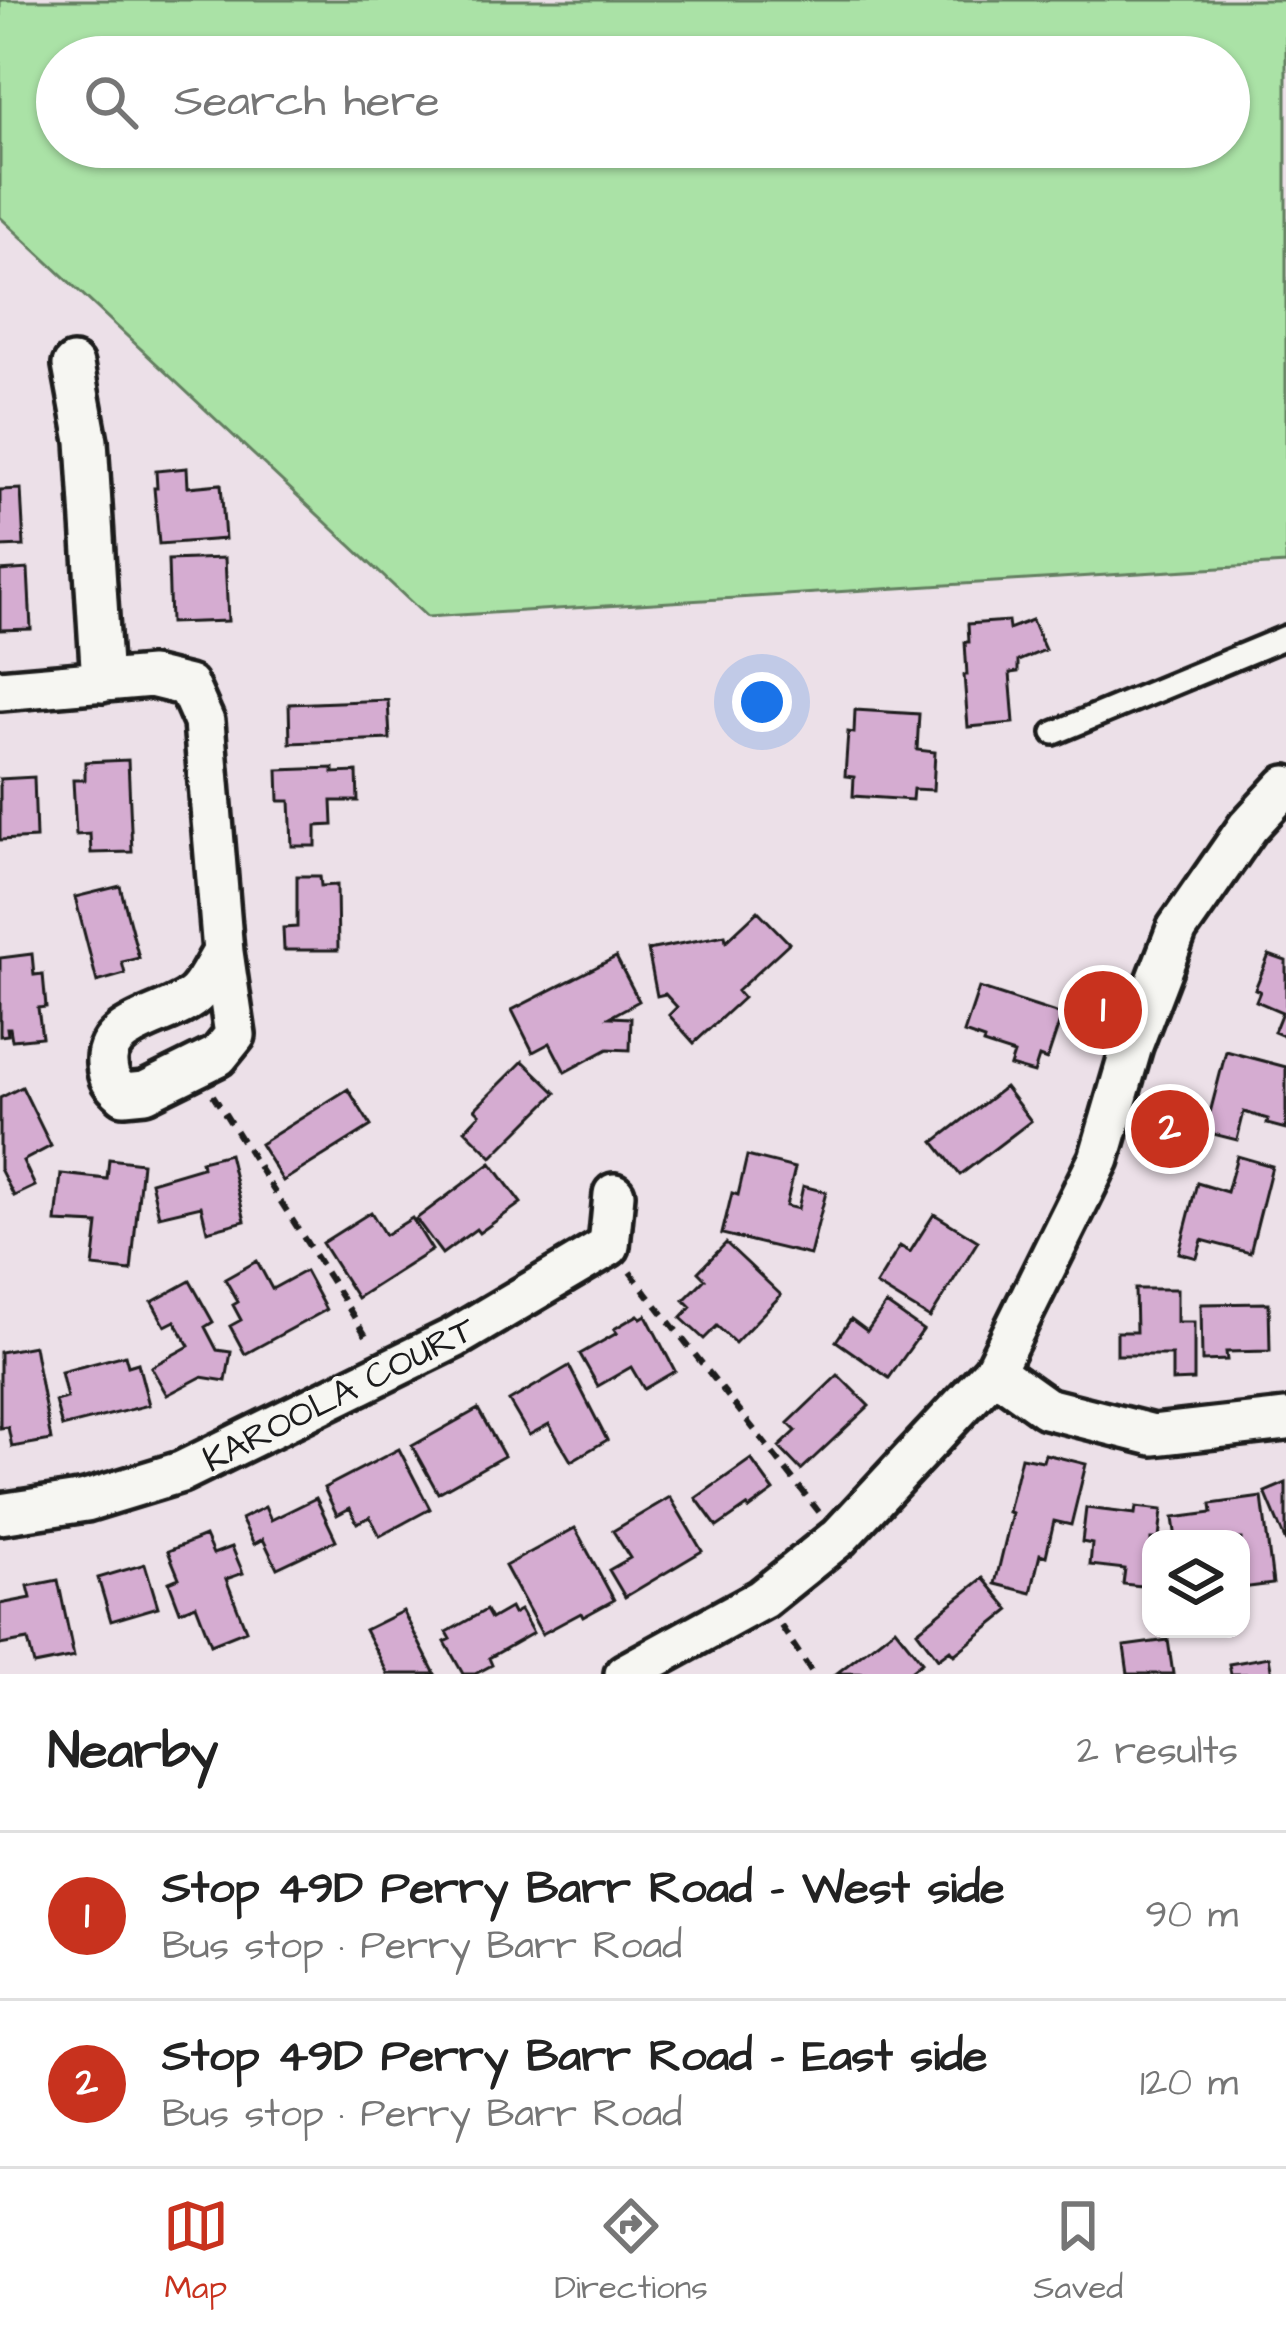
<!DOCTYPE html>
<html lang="en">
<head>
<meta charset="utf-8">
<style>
  :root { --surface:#fff; --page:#f6f6f6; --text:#222; --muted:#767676; --line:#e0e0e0; --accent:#c8321e }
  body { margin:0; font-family:"Architects Daughter",sans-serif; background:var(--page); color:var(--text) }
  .controls { position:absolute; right:36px; bottom:36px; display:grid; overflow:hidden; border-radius:24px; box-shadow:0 3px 9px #0004 }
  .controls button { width:108px; height:108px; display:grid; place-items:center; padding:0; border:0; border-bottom:3px solid var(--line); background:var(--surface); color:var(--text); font:60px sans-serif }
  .you { position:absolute; left:762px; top:702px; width:42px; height:42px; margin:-30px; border:9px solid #fff; border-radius:50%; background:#1a73e8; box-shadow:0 0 0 18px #1a73e833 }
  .badge { display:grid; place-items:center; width:78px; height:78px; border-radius:50%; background:var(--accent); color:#fff; font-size:39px; font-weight:700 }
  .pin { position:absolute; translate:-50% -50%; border:6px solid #fff; box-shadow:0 3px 12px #0006 }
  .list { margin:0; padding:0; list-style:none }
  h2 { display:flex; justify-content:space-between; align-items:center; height:156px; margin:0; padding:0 48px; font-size:51px }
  h2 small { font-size:39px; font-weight:400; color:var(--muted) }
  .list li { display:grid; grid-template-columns:78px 1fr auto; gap:36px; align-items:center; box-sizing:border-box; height:168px; padding:0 48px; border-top:3px solid var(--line) }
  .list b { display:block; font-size:45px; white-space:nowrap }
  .list p { margin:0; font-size:39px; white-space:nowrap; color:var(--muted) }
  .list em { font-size:39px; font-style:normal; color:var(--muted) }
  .icon { flex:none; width:66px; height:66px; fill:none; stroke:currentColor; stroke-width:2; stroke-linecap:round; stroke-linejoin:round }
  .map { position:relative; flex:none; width:1286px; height:1674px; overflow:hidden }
  .search { position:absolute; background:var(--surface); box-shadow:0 3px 9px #0004; left:36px; right:36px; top:36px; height:132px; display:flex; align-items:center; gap:30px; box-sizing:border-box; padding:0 42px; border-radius:66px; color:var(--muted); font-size:45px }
  .sheet { height:492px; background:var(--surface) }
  nav { display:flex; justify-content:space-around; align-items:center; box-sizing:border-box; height:168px; border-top:3px solid var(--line); background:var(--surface); font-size:33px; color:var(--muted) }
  nav a { display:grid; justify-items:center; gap:6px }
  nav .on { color:var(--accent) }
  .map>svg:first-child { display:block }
</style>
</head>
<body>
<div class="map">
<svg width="1286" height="1674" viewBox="0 0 1286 1674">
  <rect width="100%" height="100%" fill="#ece0e8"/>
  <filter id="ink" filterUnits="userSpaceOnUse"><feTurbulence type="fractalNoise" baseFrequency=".00833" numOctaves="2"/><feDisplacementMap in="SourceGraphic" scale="24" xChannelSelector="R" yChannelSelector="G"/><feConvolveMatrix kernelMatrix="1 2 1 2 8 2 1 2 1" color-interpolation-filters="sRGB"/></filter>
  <g filter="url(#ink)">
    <path fill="#aae2a6" stroke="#637f61" stroke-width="3" fill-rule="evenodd" d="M0 0H1286V564L427 617 0 217ZM57 57H1229V147H57Z"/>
    <path fill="#d5acd1" stroke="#1c1c1c" stroke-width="3" d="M187 468 188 487 221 484 225 539 159 544 154 488H157L156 471Z
      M21 489 24 546 0 547V490Z
      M225 558 228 621 170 623 168 560Z
      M28 569 31 629 0 630V571Z
      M1032 620 1045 650 1018 661V672L1010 673 1014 723 968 727 964 675H967L965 642H969L968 624 1008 621 1009 629Z
      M388 700 390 739 290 743 289 704Z
      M855 710 919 714 917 750 935 752 933 790 913 789 912 800 853 796 854 777 845 776 848 732 854 733Z
      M128 760 132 852 91 853 90 834 76 835 73 780H85V762Z
      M333 768V773L357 772 358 801H332L333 825 316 826V846H292L290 801H279L278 770Z
      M34 777 36 838 0 840V779Z
      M297 876H320L321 886 337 885 338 950H284L283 928 297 927Z
      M120 886 139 958 122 962 125 974 97 982 75 897Z
      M758 911 789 943 737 991 743 998 694 1043 669 1015 677 1007 665 994 657 996 648 950 725 935 726 941Z
      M32 954 34 975 43 974 46 1007 38 1008 42 1037 12 1040 10 1028H7L8 1035 0 1036V958Z
      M1269 955 1286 961V1037L1274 1032 1282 1012 1256 1001 1260 991 1255 989Z
      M616 957 639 1001 610 1017 631 1018 630 1050 608 1049 565 1072 550 1043 533 1052 512 1010Z
      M979 988 1062 1015 1047 1060 1039 1057 1034 1073 1010 1066 1014 1054 983 1044 984 1040 964 1033Z
      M1226 1051 1286 1067V1129L1267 1124 1268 1119 1244 1112 1237 1140 1205 1132Z
      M523 1061 556 1093 492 1157 465 1130 480 1114 475 1109Z
      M22 1087 51 1146 23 1161 35 1186 14 1196 0 1169V1098Z
      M1005 1087 1031 1121 960 1175 934 1142Z
      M348 1089 371 1126 283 1181 260 1144Z
      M229 1154 245 1221 207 1231 201 1206 159 1216 151 1182 202 1167 201 1161Z
      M747 1156 795 1168 786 1206 798 1209 803 1186 826 1192 810 1255 722 1234 732 1193 738 1195Z
      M1237 1156 1272 1166 1250 1253 1202 1240 1197 1258 1179 1253 1197 1183 1227 1192Z
      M109 1159 142 1163 131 1271 93 1267 98 1224 56 1222 61 1174 107 1179Z
      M491 1163 521 1203 479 1233 476 1229 442 1254 416 1219Z
      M371 1212 385 1235 412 1218 432 1250 357 1298 322 1243Z
      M934 1214 978 1241 930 1318 876 1285 900 1246 910 1252Z
      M726 1243 781 1295 735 1343 717 1326 704 1339 681 1318 691 1307 684 1300 705 1279 698 1272Z
      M257 1261 272 1289 305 1271 326 1310 245 1354 230 1326 241 1320 233 1305 238 1302 225 1279Z
      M190 1281 213 1322 205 1327 217 1350 231 1352 226 1381 201 1377 167 1395 151 1367 189 1346 175 1321 165 1326 152 1302Z
      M1135 1289H1177V1322H1194V1380L1172 1381V1355H1117V1332H1136Z
      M1269 1303 1270 1351 1226 1352 1227 1360 1202 1361 1201 1304Z
      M886 1304 923 1330 889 1378 836 1341 851 1319 867 1331Z
      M638 1315 641 1318 646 1315 675 1371 644 1389 631 1367 598 1386 580 1354 617 1333 614 1329Z
      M34 1346 51 1440 12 1447 8 1427 0 1428V1352Z
      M125 1355 128 1366 138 1363 149 1405 62 1427 55 1401 67 1398 61 1372Z
      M569 1366 607 1440 571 1461 549 1424 529 1435 509 1401Z
      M838 1375 869 1406 801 1470 779 1447 796 1431 788 1423Z
      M478 1409 504 1456 438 1493 412 1446Z
      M399 1449 430 1509 380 1536 370 1517 357 1523 350 1508 337 1515 324 1488Z
      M1045 1454 1086 1464 1071 1525 1054 1521 1046 1556 1040 1554 1031 1593 995 1584 1012 1513 1008 1512 1021 1457 1043 1461Z
      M751 1459 774 1491 749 1509 747 1506 717 1527 696 1498Z
      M1286 1483V1542L1265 1492Z
      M670 1497 702 1551 625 1597 609 1570 630 1558 613 1531Z
      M1262 1497 1273 1584 1241 1588V1539H1176L1173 1518 1212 1513 1211 1504Z
      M316 1498 336 1540 277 1568 263 1539 254 1544 241 1519 265 1507 271 1520Z
      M1136 1507 1162 1510 1159 1539H1151V1587L1123 1584 1125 1569 1090 1565 1092 1544 1082 1542 1086 1508 1135 1514Z
      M575 1528 614 1600 583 1617 581 1613 542 1634 505 1566Z
      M205 1536 213 1554 232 1547 243 1573 226 1579 246 1630 211 1644 196 1605 180 1611 169 1582 179 1578 168 1551Z
      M145 1564 158 1607 111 1621 98 1578Z
      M983 1578 1010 1610 954 1655 950 1650 938 1659 917 1631Z
      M58 1580 74 1657 34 1665 28 1640 0 1645V1604L31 1598 28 1586Z
      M510 1608 513 1614 520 1610 533 1633 489 1658 492 1665 475 1674H463L445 1642 451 1639 447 1632 486 1610 491 1619Z
      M403 1611 435 1674H388L365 1630Z
      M895 1628 922 1662 907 1674 837 1673Z
      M1168 1640 1173 1674H1128L1124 1646Z
      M1269 1657 1272 1674H1231L1229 1664Z"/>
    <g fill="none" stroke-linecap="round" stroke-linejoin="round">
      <g stroke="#1c1c1c" stroke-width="30">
        <path id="service" d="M1054 733 1286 637"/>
      </g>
      <g stroke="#1c1c1c" stroke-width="48">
        <path id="minor" d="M73 365 87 441 102 682
          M0 690 151 677 188 686 204 722 223 952 235 1035 218 1056 145 1092 124 1094C112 1084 108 1079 107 1063 104 1020 176 1017 198 992 208 981 215 964 223 952
          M994 1371 1046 1408 1153 1435 1286 1420
          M0 1514 86 1501 181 1472 454 1338 609 1246 614 1194
          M625 1674 762 1599 839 1537 994 1371 1099 1159 1132 1046 1177 929 1248 827 1286 786"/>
      </g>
      <path stroke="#1c1c1c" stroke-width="6" stroke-dasharray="12 9" stroke-linecap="butt" d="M213 1095 370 1342
        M630 1272 819 1512
        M781 1626 813 1674"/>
      <use href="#service" stroke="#f6f6f2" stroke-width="21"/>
      <use href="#minor" stroke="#f6f6f2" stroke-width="39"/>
    </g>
  </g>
  <g text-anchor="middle" stroke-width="9" stroke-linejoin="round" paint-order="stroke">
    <g font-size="36" fill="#1c1c1c" stroke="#f6f6f2">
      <text transform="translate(338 1393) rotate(-27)" y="13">KAROOLA COURT</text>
    </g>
  </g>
</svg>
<div class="controls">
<button><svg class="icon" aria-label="layers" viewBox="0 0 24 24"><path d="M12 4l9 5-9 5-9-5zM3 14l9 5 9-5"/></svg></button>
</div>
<div class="you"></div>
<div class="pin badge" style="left:1103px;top:1010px">1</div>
<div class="pin badge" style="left:1170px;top:1129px">2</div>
<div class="search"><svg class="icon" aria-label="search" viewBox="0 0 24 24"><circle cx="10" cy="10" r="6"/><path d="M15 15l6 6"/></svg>Search here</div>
</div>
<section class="sheet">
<h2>Nearby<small>2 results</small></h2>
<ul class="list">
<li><span class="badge">1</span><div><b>Stop 49D Perry Barr Road - West side</b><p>Bus stop · Perry Barr Road</p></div><em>90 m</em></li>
<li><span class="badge">2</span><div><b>Stop 49D Perry Barr Road - East side</b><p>Bus stop · Perry Barr Road</p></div><em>120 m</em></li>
</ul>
</section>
<nav>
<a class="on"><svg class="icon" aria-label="map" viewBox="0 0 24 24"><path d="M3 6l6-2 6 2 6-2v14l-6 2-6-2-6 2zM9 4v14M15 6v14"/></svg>Map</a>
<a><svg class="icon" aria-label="directions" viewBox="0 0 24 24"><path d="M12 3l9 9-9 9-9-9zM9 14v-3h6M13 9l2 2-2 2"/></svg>Directions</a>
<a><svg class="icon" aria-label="saved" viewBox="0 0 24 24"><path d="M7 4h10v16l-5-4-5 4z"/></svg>Saved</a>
</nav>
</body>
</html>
